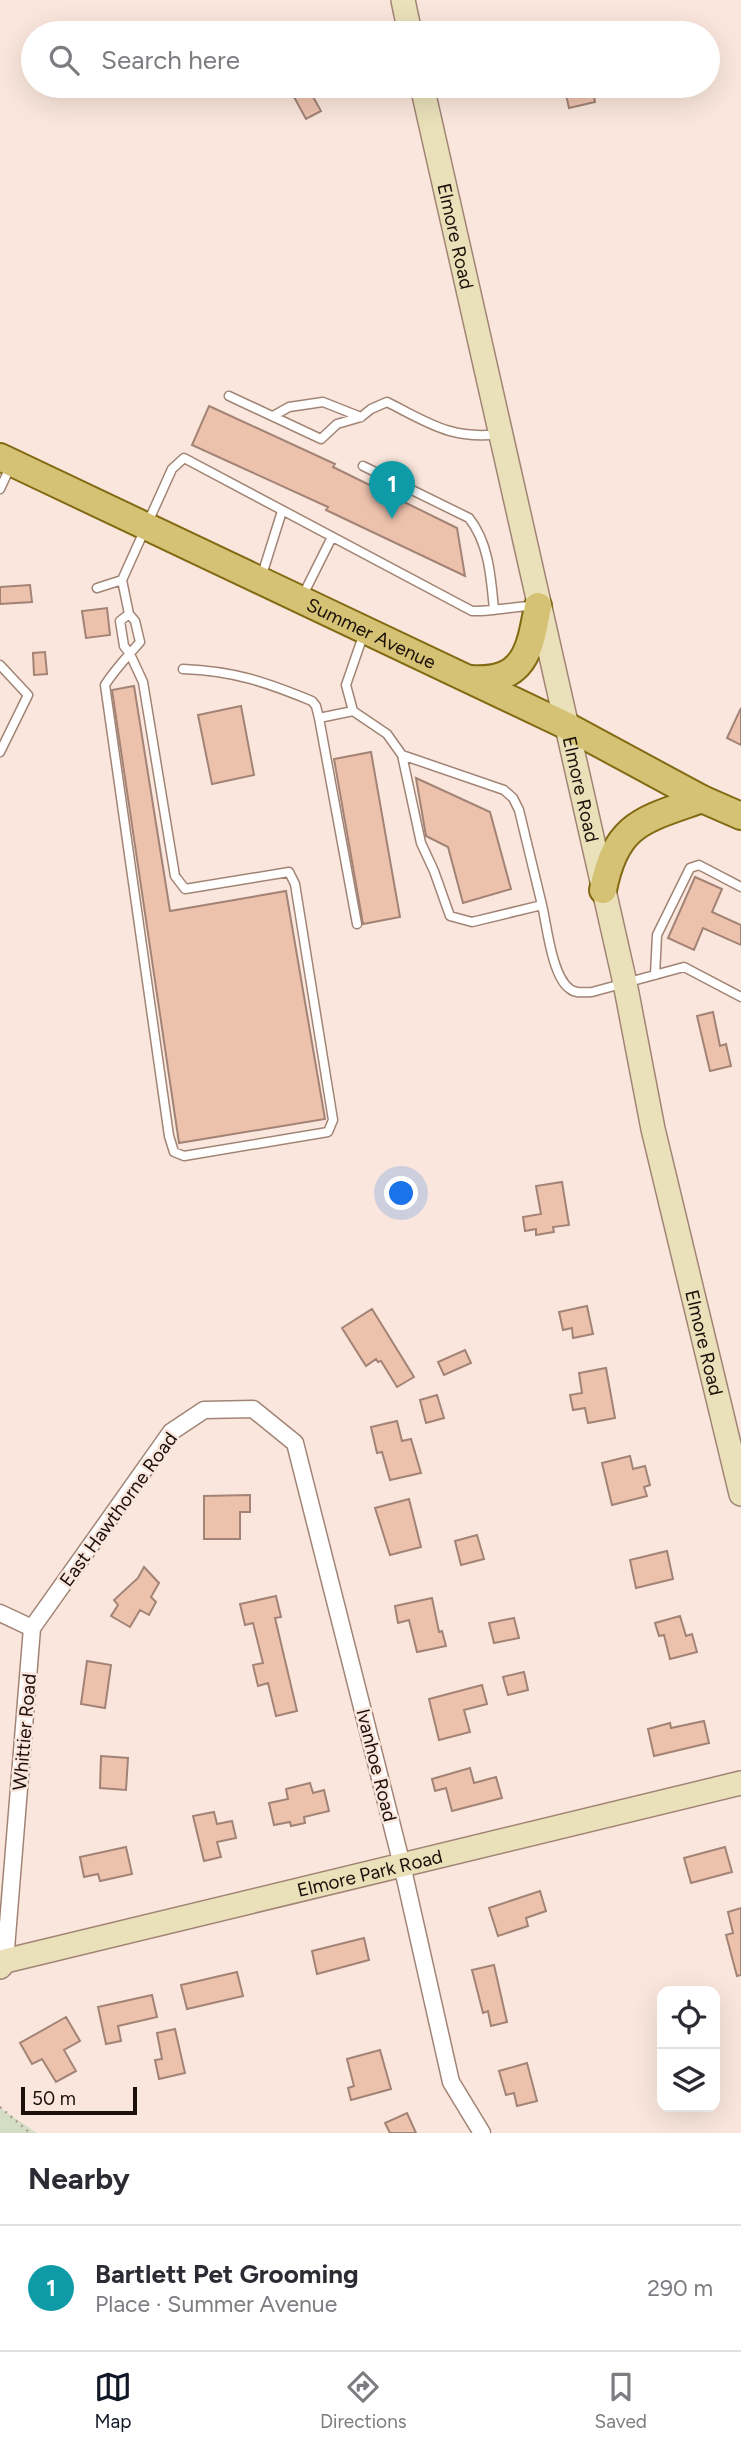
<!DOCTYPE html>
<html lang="en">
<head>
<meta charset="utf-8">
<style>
  :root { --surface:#fff; --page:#f2f2f3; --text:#2b2b33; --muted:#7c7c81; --line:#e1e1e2; --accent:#111827 }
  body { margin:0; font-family:Figtree,sans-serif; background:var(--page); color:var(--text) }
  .controls { position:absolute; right:21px; bottom:21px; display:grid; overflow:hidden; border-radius:14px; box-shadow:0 7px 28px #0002 }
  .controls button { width:63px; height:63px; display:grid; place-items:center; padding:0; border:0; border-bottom:2px solid var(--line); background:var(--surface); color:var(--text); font:35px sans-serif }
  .scale { position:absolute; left:21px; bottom:18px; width:116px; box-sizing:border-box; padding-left:7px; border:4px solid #1b100a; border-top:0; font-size:19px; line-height:24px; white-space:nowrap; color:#1b100a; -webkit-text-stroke:5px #fae6dc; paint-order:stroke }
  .you { position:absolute; left:402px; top:1194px; width:24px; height:24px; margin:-18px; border:5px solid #fff; border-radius:50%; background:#1a73e8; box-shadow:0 0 0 10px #1a73e833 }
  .badge { display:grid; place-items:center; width:46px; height:46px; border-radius:50%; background:var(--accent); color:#fff; font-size:23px; font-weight:700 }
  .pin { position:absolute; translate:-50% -58px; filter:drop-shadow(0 2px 4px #0008) }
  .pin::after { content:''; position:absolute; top:37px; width:24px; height:21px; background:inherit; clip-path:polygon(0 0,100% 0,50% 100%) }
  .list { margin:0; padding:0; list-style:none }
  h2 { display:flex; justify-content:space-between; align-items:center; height:91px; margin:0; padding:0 28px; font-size:30px }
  h2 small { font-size:23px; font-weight:400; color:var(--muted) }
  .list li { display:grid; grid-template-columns:46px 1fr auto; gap:21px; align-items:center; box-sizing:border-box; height:126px; padding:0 28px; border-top:2px solid var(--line) }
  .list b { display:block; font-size:26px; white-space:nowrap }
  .list p { margin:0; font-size:23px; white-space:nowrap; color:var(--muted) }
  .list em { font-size:23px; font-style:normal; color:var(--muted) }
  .icon { flex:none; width:38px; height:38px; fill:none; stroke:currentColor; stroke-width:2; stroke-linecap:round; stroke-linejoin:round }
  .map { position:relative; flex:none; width:741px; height:2133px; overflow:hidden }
  .search { position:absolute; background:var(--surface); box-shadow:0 7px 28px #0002; left:21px; right:21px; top:21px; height:77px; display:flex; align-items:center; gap:18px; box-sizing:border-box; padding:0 24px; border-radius:38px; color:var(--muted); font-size:26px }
  .sheet { height:217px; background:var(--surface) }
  nav { display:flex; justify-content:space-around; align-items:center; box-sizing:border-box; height:98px; border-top:2px solid var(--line); background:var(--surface); font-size:19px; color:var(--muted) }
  nav a { display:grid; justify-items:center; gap:4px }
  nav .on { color:var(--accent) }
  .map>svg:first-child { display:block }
</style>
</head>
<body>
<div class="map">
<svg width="741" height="2133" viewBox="0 0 741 2133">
  <rect width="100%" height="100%" fill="#fae6dc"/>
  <path fill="#d4dec5" d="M0 2108 37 2133H0Z"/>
  <path fill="#edc2ad" stroke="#a28375" stroke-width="2" d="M288 86H307L321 111 306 119Z
    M564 86H592L595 102 569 108Z
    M209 406 335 464 333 467 457 528 465 576 326 510 328 507 192 445Z
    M30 585 32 602 0 604V587Z
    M107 608 110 635 86 638 82 611Z
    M45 652 47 674 34 675 33 653Z
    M134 686 170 911 286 891 325 1119 179 1143 112 690Z
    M241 706 254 775 212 784 198 715Z
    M741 708V745L727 738Z
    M371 752 400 917 363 924 334 759Z
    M416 778 490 812 511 889 463 903 448 847 426 836Z
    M695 877 722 889 712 912 741 925V945L703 928 694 950 668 938Z
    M713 1012 720 1046 726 1044 731 1066 710 1071 697 1016Z
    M562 1182 569 1225 553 1227 554 1232 536 1235V1229L525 1231 523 1217 541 1214 536 1186Z
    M587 1306 593 1334 573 1338 572 1328 563 1330 559 1312Z
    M372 1309 414 1377 397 1387 381 1361 378 1362 376 1359 366 1366 342 1328Z
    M465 1350 471 1363 444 1375 438 1362Z
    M606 1368 615 1418 588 1423 585 1408 573 1410 570 1395 582 1393 579 1373Z
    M437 1395 444 1418 426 1423 420 1400Z
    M397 1421 402 1441 411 1439 421 1473 390 1480 382 1452 377 1453 371 1427Z
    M630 1456 633 1469 645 1466 650 1485 644 1487 647 1496 612 1505 602 1463Z
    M250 1495V1512H240V1539H204V1496Z
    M409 1499 421 1547 390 1555 375 1508Z
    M477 1535 484 1559 461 1565 455 1541Z
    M667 1551 673 1579 636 1588 630 1560Z
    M144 1567 159 1583 151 1597 156 1602 149 1615 140 1610 130 1627 111 1616 118 1605 114 1600 138 1578Z
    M276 1596 281 1617 275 1618 297 1711 276 1716 268 1683 258 1686 253 1665 263 1663 253 1623 245 1625 240 1604Z
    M432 1598 439 1632 442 1631 446 1646 417 1652 409 1620 398 1623 395 1606Z
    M680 1616 686 1636 692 1634 697 1652 670 1659 664 1635 659 1636 655 1623Z
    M514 1618 519 1638 494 1643 489 1623Z
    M87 1661 111 1665 105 1708 81 1704Z
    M524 1672 528 1690 508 1695 503 1677Z
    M482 1685 487 1704 464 1710 470 1732 439 1740 429 1699Z
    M704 1721 709 1743 654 1756 648 1729 670 1723 671 1728Z
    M101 1756 128 1758 126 1790 100 1788Z
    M470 1768 474 1783 496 1777 502 1798 452 1811 446 1788 435 1791 432 1779Z
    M310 1783 313 1793 324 1790 329 1811 304 1817 305 1823 291 1826 290 1822 274 1825 269 1803 288 1799 286 1789Z
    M214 1812 217 1824 232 1821 236 1838 217 1842 221 1857 204 1861 193 1816Z
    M126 1847 132 1874 100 1881 98 1874 84 1877 80 1857Z
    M725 1847 732 1872 691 1883 684 1858Z
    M540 1891 546 1911 526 1918 528 1926 498 1936 489 1908Z
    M741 1908V1975L737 1976 726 1935 733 1933 728 1912Z
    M364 1938 369 1960 317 1974 312 1951Z
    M494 1965 507 2022 491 2026 488 2011 483 2013 472 1970Z
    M237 1972 243 1996 187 2009 181 1985Z
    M152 1995 157 2017 118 2026 121 2041 106 2044 98 2007Z
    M66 2017 80 2041 64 2050 76 2071 56 2082 42 2059 32 2064 20 2043Z
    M175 2029 185 2073 159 2079 155 2060 162 2059 157 2033Z
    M380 2050 391 2089 351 2100 348 2088 354 2086 347 2059Z
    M527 2063 537 2101 517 2106 514 2093 506 2095 499 2071Z
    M407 2113 416 2133H390L385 2123Z"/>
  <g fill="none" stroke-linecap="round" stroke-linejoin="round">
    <g stroke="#a28475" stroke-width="11">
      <path id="lane" d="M229 396 321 439 337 424 361 417 371 409 387 402C429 423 451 440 500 434
        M273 416 289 407 323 402 361 417
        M363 466 469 518C489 543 491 578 494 610
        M0 489 11 465
        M261 578 282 511
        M122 580 129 614 135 621 140 642C128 656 115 669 105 685L169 1136 174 1152 184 1156 328 1132 333 1120 295 884 289 872 185 889 175 876 143 682 130 654 124 646 120 621 129 614
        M97 588 122 580 172 469 184 458 472 611C493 612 513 606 534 606
        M302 597 332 537
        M364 633 346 685 353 711 387 734 402 755 421 843 434 871 450 916 472 922 542 905C547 926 552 977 570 989 576 994 584 992 592 992L684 967 741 997
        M0 665 28 695 0 752
        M183 669C234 671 266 682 312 701L316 706 319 718
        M353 711 319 718 357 924
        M402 755 504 790 513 798 519 810 542 905
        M655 975 657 935 690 868 699 865 741 887"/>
    </g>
    <g stroke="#a28475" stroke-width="19">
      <path id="street" d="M0 1613 32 1628
        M32 1628 171 1432 204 1410 253 1409 295 1443 402 1865 451 2082 482 2133
        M5 1961 32 1628"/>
    </g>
    <g stroke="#a28475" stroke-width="26">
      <g id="secondary">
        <path d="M403 0 410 33"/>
        <path id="s1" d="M422 86 625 983 653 1129 741 1494"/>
        <path id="s2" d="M0 1967 5 1961 741 1783"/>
      </g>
    </g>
    <g stroke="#826a13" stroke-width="30">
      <g id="primary">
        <path id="s3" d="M0 457 565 725 702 799 741 816"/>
        <path d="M470 679C525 683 530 650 538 606"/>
        <path d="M603 890C616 823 643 820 702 799"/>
      </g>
    </g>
    <path stroke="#af9e95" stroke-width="2.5" stroke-dasharray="2 5" stroke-linecap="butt" d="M0 2107 30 2133"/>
    <use href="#lane" stroke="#fff" stroke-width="8"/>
    <use href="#street" stroke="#fff" stroke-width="16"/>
    <use href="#secondary" stroke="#eae1ba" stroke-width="23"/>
    <use href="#primary" stroke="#d5c274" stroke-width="26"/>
  </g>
  <g text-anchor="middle" stroke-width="5" stroke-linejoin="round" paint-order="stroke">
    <g font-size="19" fill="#1b100a" stroke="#fae6dc">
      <text dy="7" stroke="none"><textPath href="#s1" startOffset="154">Elmore Road</textPath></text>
      <text dy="7" stroke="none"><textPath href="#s3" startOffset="411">Summer Avenue</textPath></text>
      <text dy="7" stroke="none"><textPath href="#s1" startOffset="721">Elmore Road</textPath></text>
      <text dy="7" stroke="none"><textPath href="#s1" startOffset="1288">Elmore Road</textPath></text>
      <text transform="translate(118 1509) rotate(-54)" y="7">East Hawthorne Road</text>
      <text transform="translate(24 1732) rotate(-85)" y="7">Whittier Road</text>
      <text transform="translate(377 1765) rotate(76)" y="7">Ivanhoe Road</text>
      <text dy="7" stroke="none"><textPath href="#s2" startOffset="383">Elmore Park Road</textPath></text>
    </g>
  </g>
</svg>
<div class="controls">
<button><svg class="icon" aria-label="locate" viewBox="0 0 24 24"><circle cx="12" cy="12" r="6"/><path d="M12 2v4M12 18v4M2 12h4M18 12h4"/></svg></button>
<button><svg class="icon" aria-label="layers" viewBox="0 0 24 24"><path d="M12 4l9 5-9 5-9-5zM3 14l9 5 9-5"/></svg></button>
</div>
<div class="scale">50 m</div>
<div class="you"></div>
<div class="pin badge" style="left:392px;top:519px;background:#0f9aa8">1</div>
<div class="search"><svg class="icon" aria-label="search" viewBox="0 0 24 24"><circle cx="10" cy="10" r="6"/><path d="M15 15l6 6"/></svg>Search here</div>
</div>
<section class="sheet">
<h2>Nearby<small></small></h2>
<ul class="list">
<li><span class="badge" style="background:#0f9aa8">1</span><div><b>Bartlett Pet Grooming</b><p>Place · Summer Avenue</p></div><em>290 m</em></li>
</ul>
</section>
<nav>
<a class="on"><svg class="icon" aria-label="map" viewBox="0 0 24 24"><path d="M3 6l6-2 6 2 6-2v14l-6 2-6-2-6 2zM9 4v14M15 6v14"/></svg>Map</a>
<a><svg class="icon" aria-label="directions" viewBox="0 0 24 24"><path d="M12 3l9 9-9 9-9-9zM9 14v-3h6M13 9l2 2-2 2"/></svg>Directions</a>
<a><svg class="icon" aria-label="saved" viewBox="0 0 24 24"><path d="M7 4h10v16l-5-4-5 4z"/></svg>Saved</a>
</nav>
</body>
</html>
